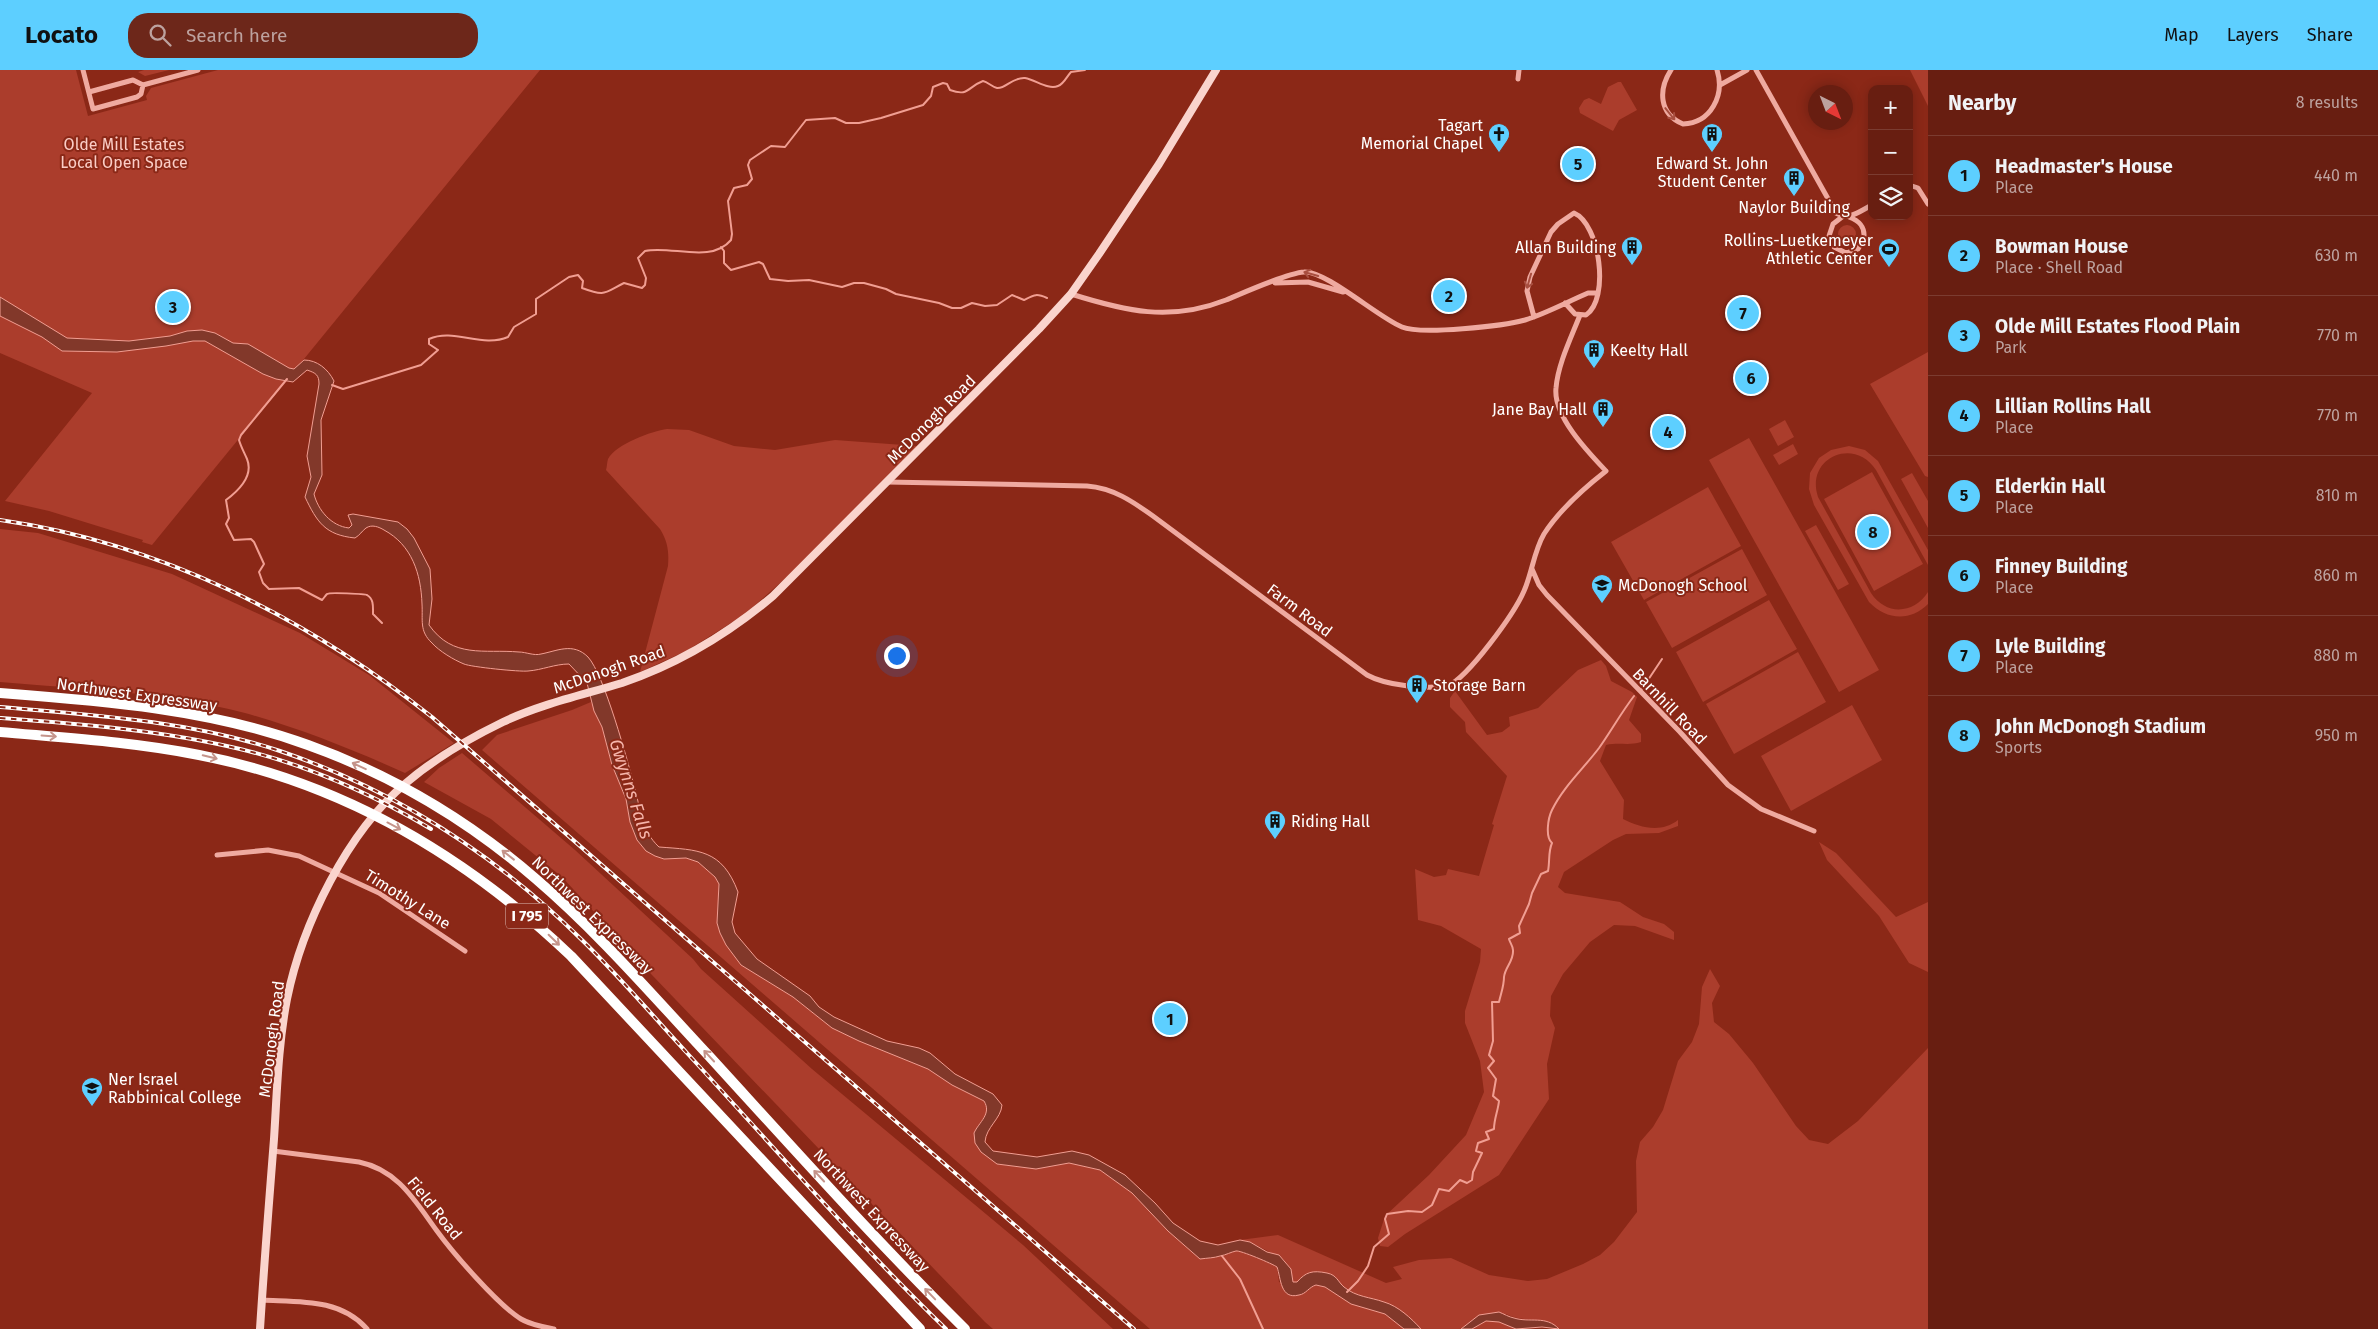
<!DOCTYPE html>
<html lang="en">
<head>
<meta charset="utf-8">
<style>
  :root { --surface:#681e11; --page:#6d271a; --text:#f1f3f6; --muted:#bda29f; --line:#7b3c31; --accent:#5dcfff }
  body { margin:0; font-family:"Fira Sans",sans-serif; background:var(--page); color:var(--text) }
  .controls { position:absolute; right:15px; top:15px; display:grid; overflow:hidden; border-radius:10px; box-shadow:0 2px 12px #0003 }
  .controls button { width:45px; height:45px; display:grid; place-items:center; padding:0; border:0; border-bottom:1px solid var(--line); background:var(--surface); color:var(--text); font:25px sans-serif }
  .compass { position:absolute; left:1808px; top:15px; width:45px; height:45px; border-radius:50%; background:var(--surface); box-shadow:0 2px 12px #0003; rotate:138deg }
  .you { position:absolute; left:896px; top:585px; width:18px; height:18px; margin:-12px; border:4px solid #fff; border-radius:50%; background:#1a73e8; box-shadow:0 0 0 8px #1a73e833 }
  .badge { display:grid; place-items:center; width:32px; height:32px; border-radius:50%; background:var(--accent); color:#111; font-size:16px; font-weight:700 }
  .pin { position:absolute; translate:-50% -50%; border:2px solid #fff; box-shadow:0 1px 5px #0006 }
  .list { margin:0; padding:0; list-style:none }
  h2 { display:flex; justify-content:space-between; align-items:center; height:65px; margin:0; padding:0 20px; font-size:21px }
  h2 small { font-size:16px; font-weight:400; color:var(--muted) }
  .list li { display:grid; grid-template-columns:32px 1fr auto; gap:15px; align-items:center; box-sizing:border-box; height:80px; padding:0 20px; border-top:1px solid var(--line) }
  .list b { display:block; font-size:19px; white-space:nowrap }
  .list p { margin:0; font-size:16px; white-space:nowrap; color:var(--muted) }
  .list em { font-size:16px; font-style:normal; color:var(--muted) }
  .icon { flex:none; width:28px; height:28px; fill:none; stroke:currentColor; stroke-width:2; stroke-linecap:round; stroke-linejoin:round }
  .map { position:relative; flex:none; width:1928px; height:1259px; overflow:hidden }
  header { display:flex; align-items:center; gap:30px; box-sizing:border-box; height:70px; padding:0 25px; background:var(--accent); color:#111 }
  header strong { font-size:24px }
  nav { display:flex; gap:28px; margin-inline-start:auto; font-size:18px }
  .search { width:350px; height:45px; background:var(--page); display:flex; align-items:center; gap:12px; box-sizing:border-box; padding:0 18px; border-radius:20px; color:var(--muted); font-size:19px }
  main { display:flex }
  aside { flex:1; background:var(--surface) }
  .map>svg:first-child { display:block }
</style>
</head>
<body>
<header>
<strong>Locato</strong>
<div class="search"><svg class="icon" aria-label="search" viewBox="0 0 24 24"><circle cx="10" cy="10" r="6"/><path d="M15 15l6 6"/></svg>Search here</div>
<nav><a>Map</a><a>Layers</a><a>Share</a></nav>
</header>
<main>
<div class="map">
<svg width="1928" height="1259" viewBox="0 0 1928 1259">
  <rect width="100%" height="100%" fill="#8b2817"/>
  <path fill="#ab3d2c" d="M0 0H76L88 46 147 30 146 26 151 18 218 0H540L152 475 142 472 143 470 49 441 5 431 92 323 0 283Z
    M144 0H169L145 6 138 2Z
    M1910 0H1928V36Z
    M1618 12H1621L1637 40 1619 50 1613 61 1580 43 1579 38 1584 30 1589 28 1601 34 1608 17Z
    M1838 164a9 9 0 1 1 18 0a9 9 0 1 1-18 0Z
    M1928 282V407L1925 406 1870 314Z
    M1785 350 1794 367 1778 376 1769 359Z
    M667 359 689 360 734 376 775 380 835 370 917 376 799 496 744 545 686 581 640 602 668 496C669 482 668 472 660 459L606 400C607 397 607 392 608 389 616 374 652 361 667 359Z
    M1749 368 1879 600 1839 622 1709 390Z
    M1793 374 1798 384 1779 395 1773 385Z
    M1849 376 1865 380 1878 391 1928 480V495L1876 400C1854 366 1805 388 1818 427L1871 523C1886 546 1914 544 1928 522V534C1910 552 1886 550 1869 532L1814 435 1809 419 1810 403 1819 388 1831 380Z
    M1872 402 1923 494 1874 521 1824 429Z
    M1912 403 1928 431V458L1901 409Z
    M1708 417 1741 476 1644 530 1611 472Z
    M1816 455 1849 514 1838 520 1805 461Z
    M0 459 38 463 172 504 300 563 369 605 454 673 405 703C354 680 299 658 245 643 165 622 82 619 0 612Z
    M1742 479 1767 525 1672 578 1646 532Z
    M1769 530 1797 579 1703 632 1676 582Z
    M1798 582 1826 632 1734 684 1706 634Z
    M1601 590 1606 596 1611 611 1632 622 1637 627 1629 650 1641 664V672C1629 676 1619 672 1606 675L1600 691 1624 730 1623 749C1640 758 1662 763 1678 750V756L1659 763 1626 764 1613 770 1564 802 1558 817 1565 823 1620 832 1643 847 1664 854 1674 862V870L1635 856 1614 855 1590 872 1563 904 1551 926 1550 946 1555 958 1547 994 1549 1029 1499 1105 1405 1164 1388 1177 1380 1176 1378 1168 1385 1146 1429 1105 1466 1065 1484 1022 1480 991 1465 953V941L1480 892 1481 879 1441 856 1418 850 1415 799 1434 807 1446 805 1448 799 1479 806 1494 755 1492 754 1507 706 1466 662 1465 652 1450 637V628L1455 621 1487 665 1502 662 1510 656 1509 647 1538 638 1578 600Z
    M591 632 602 657 612 695 626 729 630 752 637 770 664 789 686 788 698 792 715 807 719 814 717 853 720 863 726 875 741 895 793 927 832 958 859 971 928 999 952 1015 984 1031C992 1044 979 1052 974 1063L997 1094 1036 1099 1069 1093 1100 1100 1132 1123 1168 1161 1200 1189C1207 1188 1214 1188 1220 1186 1226 1185 1231 1182 1236 1181 1240 1180 1273 1194 1277 1197L1279 1212 1305 1222 1310 1217 1316 1215 1325 1217 1351 1234 1385 1244 1404 1259H1150L482 680 497 665 572 640Z
    M1852 635 1882 690 1791 741 1761 686Z
    M462 683 575 780 693 889 701 899 812 999 1023 1175 1113 1259H993L985 1252 652 905 562 807 491 749 424 712 439 698Z
    M1819 772 1836 783 1896 847 1928 832V902L1909 893 1879 846 1827 790Z
    M1710 899 1720 916 1712 933 1714 952 1729 964 1753 993 1796 1056 1809 1070 1828 1074 1858 1051 1928 978V1259H1559C1546 1246 1522 1253 1506 1244L1461 1259H1421C1411 1248 1394 1234 1380 1231 1367 1228 1355 1225 1344 1217 1338 1212 1335 1204 1327 1203 1312 1200 1306 1202 1297 1212H1293L1291 1199 1283 1189 1250 1172 1240 1170 1278 1165 1386 1213 1402 1209 1393 1197 1419 1190 1451 1188 1489 1205 1528 1211 1547 1209 1583 1194 1600 1185 1614 1172 1637 1142 1636 1091 1640 1072 1653 1057 1663 1040 1678 991 1692 972 1699 954 1702 917Z
    M1486 1251 1499 1252 1516 1259H1472Z"/>
  <path fill="#82382a" stroke="#f19e92" d="M0 227 67 268 129 271 170 266 187 261 202 260 215 263 233 273 248 274 289 298 294 299 304 290C317 290 328 299 334 311L321 350 322 405 314 424C318 440 331 456 349 458L352 455 348 445 353 444 398 452 407 459 414 468 430 499 432 529 429 555C453 589 484 579 519 582 526 582 534 586 541 584 557 581 573 572 588 587 604 604 628 692 635 719 641 741 641 760 659 777 698 780 722 779 738 822L732 852 735 863 757 889 810 926 819 937 834 947 887 971 919 978 930 983 955 1004 993 1024 1002 1035C1001 1049 986 1057 985 1072L993 1081 1037 1087 1072 1081 1089 1085 1125 1105 1155 1133 1173 1153 1200 1171 1218 1175 1240 1170 1250 1172 1267 1182 1279 1185 1291 1199 1293 1212H1297C1306 1202 1312 1200 1327 1203 1337 1205 1338 1212 1344 1217 1356 1227 1370 1227 1384 1232 1398 1236 1411 1248 1421 1259H1404L1385 1244 1351 1234 1325 1217 1316 1215C1309 1217 1306 1224 1299 1225 1280 1230 1281 1208 1277 1197 1273 1194 1240 1180 1236 1181 1231 1182 1226 1185 1220 1186 1214 1188 1207 1188 1200 1189L1168 1161 1132 1123 1100 1100 1069 1093 1036 1099 997 1094 981 1082 975 1073 974 1063C979 1052 992 1044 984 1031L952 1015 928 999 859 971 832 958 793 927 741 895 726 875 720 863 717 853 719 814 715 807 698 792 686 788 664 789 655 786 646 781 637 770 630 752 626 729 612 695 602 657 594 641 587 613 569 594C555 594 542 600 528 601 520 602 471 597 464 594 454 590 439 581 432 573 419 561 423 550 422 534 421 504 412 475 384 460 379 457 372 454 366 458 362 461 360 465 355 468 325 465 317 452 305 427L311 407 307 386 319 314C319 305 316 303 307 300L293 312 276 309 263 304 205 271H193L166 276 117 282 62 281 42 267 0 246Z
    M1499 1242C1504 1244 1509 1247 1514 1248 1530 1253 1546 1245 1559 1259L1542 1257 1516 1259 1499 1252 1486 1251 1472 1259H1461L1479 1245Z"/>
  <g fill="none" stroke-linecap="round" stroke-linejoin="round">
    <path stroke="#f19e92" stroke-width="2" d="M721 177 724 181V193L731 200 759 192 763 194 770 209 788 211 809 210 842 217 854 213H864L886 219 896 224 939 233 952 238H961L972 233 985 236 997 235 1012 225 1024 230C1034 225 1036 223 1047 228
      M287 309 241 365 239 370C241 377 244 382 247 389 254 406 238 421 226 430L229 448 226 454 234 470 251 469 254 472 264 494 259 502 263 513 269 519 299 518 322 530C324 528 325 526 327 524 329 522 365 524 367 525 374 529 373 537 373 544L382 553
      M332 315 343 319 421 295 438 280 429 274V269C454 258 482 278 508 267L514 257 536 244V229L569 207 578 205 583 211 582 218C606 227 604 223 624 213L642 218 645 215 646 208 638 188 645 181C671 175 711 194 731 170L732 164 728 131 734 118 747 115 752 109 748 95 750 90 771 76 785 77 806 50 835 48 846 53H859L881 48 923 35 931 26 933 17 943 13 947 14 950 20C969 27 967 17 983 11 988 12 992 17 997 18 1006 19 1012 7 1025 8 1036 10 1048 20 1058 16 1064 14 1067 6 1071 2L1085 0
      M1642 619 1662 589
      M1222 1186 1240 1209 1263 1259
      M1347 1222 1358 1211 1368 1196 1374 1177 1389 1164 1385 1149 1387 1144 1408 1141 1422 1142 1432 1135 1439 1119 1449 1121 1460 1110 1467 1113 1472 1110 1473 1102 1482 1083 1476 1081 1478 1073 1489 1069 1486 1062 1494 1059C1494 1049 1498 1041 1499 1031L1493 1026 1496 1009 1488 998 1494 991 1489 985 1493 971 1492 932H1499C1501 923 1504 916 1504 907 1505 897 1514 891 1513 880 1513 876 1510 873 1509 869L1520 863 1519 856 1529 834 1532 823 1541 804 1548 801C1550 791 1548 782 1552 773 1545 767 1548 748 1552 740 1563 717 1584 698 1599 678 1611 661 1621 643 1634 626"/>
    <path stroke="#efaaa0" stroke-width="5" d="M83 0 93 39 137 27 141 24 143 15 133 10 89 22
      M1671 0C1658 20 1659 44 1683 54 1711 53 1725 25 1717 0
      M1756 0 1836 143C1849 151 1860 141 1872 135
      M1518 9 1519 0
      M143 15 198 0
      M1720 15 1747 0
      M1909 115 1918 118 1928 134
      M1842 147 1833 154 1829 166 1834 177 1846 183 1858 179 1864 168C1865 157 1860 151 1849 147
      M1275 213 1308 212 1343 222
      M1071 224C1125 241 1170 252 1226 230 1243 223 1287 203 1304 202 1325 200 1379 248 1402 257 1421 265 1504 256 1525 250 1547 243 1567 232 1588 223H1596
      M1534 247 1527 221 1530 207 1551 162 1558 154 1574 143C1600 154 1610 229 1586 245L1575 244 1565 233
      M887 412 1087 416C1113 418 1132 431 1153 446L1367 605C1387 616 1425 619 1448 616 1469 606 1514 544 1524 521 1532 503 1534 481 1544 464 1560 439 1583 419 1606 401 1588 382 1553 346 1556 318 1558 294 1571 268 1580 245
      M1532 499 1539 515 1547 525 1680 662 1728 715 1761 739 1814 761
      M217 785 268 780 299 786 379 823 465 881
      M273 1081 359 1092C398 1100 415 1131 437 1161 453 1183 498 1235 521 1249 531 1255 543 1257 554 1259
      M262 1230C298 1232 340 1228 367 1259"/>
    <path stroke="#fad4cd" stroke-width="8" d="M260 1259C264 1196 269 1132 274 1069 277 1023 278 975 287 929 302 855 347 762 406 713 434 689 470 668 503 652 541 634 583 625 622 613 678 594 728 564 773 526L1039 259 1071 224 1099 184 1159 94 1216 0"/>
    <path stroke="#fff" stroke-width="10" d="M0 623C105 631 209 639 308 675 392 705 469 751 536 809 599 863 653 926 709 986 793 1078 876 1171 965 1259
      M0 662C67 668 134 672 199 685 343 713 466 786 571 886L920 1259"/>
    <g stroke="#fff" stroke-width="4">
      <path id="rail" d="M0 450C160 473 307 548 432 647L1134 1259
        M0 637C94 645 190 651 280 681 395 720 496 785 582 870 619 906 652 945 687 983 772 1075 855 1171 946 1259
        M0 648C80 654 161 660 240 679 307 695 372 724 431 759"/>
    </g>
    <use href="#rail" stroke="#8b2817" stroke-width="2" stroke-dasharray="5.5" stroke-linecap="butt"/>
  </g>
  <defs><path id="oneway-shaft" d="M-6 0H5M1.5-3L5.5 0L1.5 3" fill="none" stroke-width="1.6" stroke-linecap="round" stroke-linejoin="round" transform="scale(1.25)"/></defs>
  <g stroke="#a94f40">
    <use href="#oneway-shaft" transform="translate(1670 44) rotate(51)"/>
    <use href="#oneway-shaft" transform="translate(1311 204) rotate(-164)"/>
    <use href="#oneway-shaft" transform="translate(1529 211) rotate(106)"/>
  </g>
  <g stroke="#c5948b">
    <use href="#oneway-shaft" transform="translate(49 666) rotate(4)"/>
    <use href="#oneway-shaft" transform="translate(210 687) rotate(14)"/>
    <use href="#oneway-shaft" transform="translate(359 696) rotate(-155)"/>
    <use href="#oneway-shaft" transform="translate(394 756) rotate(28)"/>
    <use href="#oneway-shaft" transform="translate(508 785) rotate(-142)"/>
    <use href="#oneway-shaft" transform="translate(554 870) rotate(44)"/>
    <use href="#oneway-shaft" transform="translate(709 986) rotate(-133)"/>
    <use href="#oneway-shaft" transform="translate(819 1106) rotate(-133)"/>
    <use href="#oneway-shaft" transform="translate(930 1224) rotate(-134)"/>
  </g>
  <defs>
    <g id="church-pin" transform="scale(1.125)"><path d="M0 17L-7.5 6A9.5 9.5 0 1 1 7.5 6Z" fill="#5dcfff" stroke="#8b2817"/><path d="M-1.2-6h2.4v3.5h3.3v2.4h-3.3V6h-2.4V-.1h-3.3v-2.4h3.3Z" fill="#111"/></g>
    <g id="building-pin" transform="scale(1.125)"><path d="M0 17L-7.5 6A9.5 9.5 0 1 1 7.5 6Z" fill="#5dcfff" stroke="#8b2817"/><path d="M-4-6H4V6H1V3H-1V6H-4ZM-2.5-4.3h1.7v1.8h-1.7ZM.8-4.3h1.7v1.8H.8ZM-2.5-1h1.7V.8h-1.7ZM.8-1h1.7V.8H.8Z" fill="#111"/></g>
    <g id="stadium-pin" transform="scale(1.125)"><path d="M0 17L-7.5 6A9.5 9.5 0 1 1 7.5 6Z" fill="#5dcfff" stroke="#8b2817"/><path d="M0-5a6.5 5 0 1 0 0 10a6.5 5 0 1 0 0-10ZM-3.5-1.8h7v3.6h-7Z" fill="#111"/></g>
    <g id="school-pin" transform="scale(1.125)"><path d="M0 17L-7.5 6A9.5 9.5 0 1 1 7.5 6Z" fill="#5dcfff" stroke="#8b2817"/><path d="M0-5L7-2L0 1L-7-2ZM-4 1L0 2.5L4 1V4Q0 6-4 4Z" fill="#111"/></g>
    <g id="university-pin" transform="scale(1.125)"><path d="M0 17L-7.5 6A9.5 9.5 0 1 1 7.5 6Z" fill="#5dcfff" stroke="#8b2817"/><path d="M0-5L7-2L0 1L-7-2ZM-4 1L0 2.5L4 1V4Q0 6-4 4Z" fill="#111"/></g>
  </defs>
  <g fill-rule="evenodd">
    <use href="#church-pin" x="1499" y="64"/>
    <use href="#building-pin" x="1712" y="64"/>
    <use href="#building-pin" x="1794" y="108"/>
    <use href="#building-pin" x="1632" y="177"/>
    <use href="#stadium-pin" x="1889" y="179"/>
    <use href="#building-pin" x="1594" y="280"/>
    <use href="#building-pin" x="1603" y="339"/>
    <use href="#school-pin" x="1602" y="515"/>
    <use href="#building-pin" x="1417" y="615"/>
    <use href="#building-pin" x="1275" y="751"/>
    <use href="#university-pin" x="92" y="1018"/>
  </g>
  <g text-anchor="middle" stroke-width="4" stroke-linejoin="round" paint-order="stroke">
    <rect fill="#8b2817" stroke="#dcbeb9" stroke-width="1" x="506" y="833.5" width="42" height="25" rx="4"/>
    <g font-size="15" font-weight="bold" fill="#fff">
      <text x="527" y="851">I 795</text>
    </g>
    <g font-size="16" fill="#fff" stroke="#8b2817" text-anchor="start">
      <text x="1483" y="61" text-anchor="end">Tagart<tspan x="1483" dy="18">Memorial Chapel</tspan></text>
      <text x="1712" y="99" text-anchor="middle">Edward St. John<tspan x="1712" dy="18">Student Center</tspan></text>
      <text x="1794" y="143" text-anchor="middle">Naylor Building</text>
      <text x="1873" y="176" text-anchor="end">Rollins-Luetkemeyer<tspan x="1873" dy="18">Athletic Center</tspan></text>
      <text x="1616" y="183" text-anchor="end">Allan Building</text>
      <text x="1610" y="286">Keelty Hall</text>
      <text x="1587" y="345" text-anchor="end">Jane Bay Hall</text>
      <text x="1618" y="521">McDonogh School</text>
      <text x="1433" y="621">Storage Barn</text>
      <text x="1291" y="757">Riding Hall</text>
      <text x="108" y="1015">Ner Israel<tspan x="108" dy="18">Rabbinical College</tspan></text>
    </g>
    <g font-size="16" fill="#fbcdc6" stroke="#8b2817">
      <text x="124" y="80">Olde Mill Estates<tspan x="124" dy="18">Local Open Space</tspan></text>
    </g>
    <g font-size="16" fill="#fff" stroke="#8b2817">
      <text transform="translate(931 349) rotate(-45)" y="6">McDonogh Road</text>
      <text transform="translate(1300 540) rotate(37)" y="6">Farm Road</text>
      <text transform="translate(609 599) rotate(-19)" y="6">McDonogh Road</text>
      <text transform="translate(137 624) rotate(8)" y="6">Northwest Expressway</text>
      <text transform="translate(1670 636) rotate(46)" y="6">Barnhill Road</text>
      <text transform="translate(408 829) rotate(32)" y="6">Timothy Lane</text>
      <text transform="translate(593 845) rotate(44)" y="6">Northwest Expressway</text>
      <text transform="translate(271 969) rotate(-83)" y="6">McDonogh Road</text>
      <text transform="translate(435 1138) rotate(51)" y="6">Field Road</text>
      <text transform="translate(872 1140) rotate(47)" y="6">Northwest Expressway</text>
    </g>
    <g font-size="18" font-style="italic" fill="#f6b5ab" stroke="#8b2817">
      <text transform="translate(631 719) rotate(72)" y="6">Gwynns Falls</text>
    </g>
  </g>
</svg>
<div class="controls">
<button>+</button>
<button>−</button>
<button><svg class="icon" aria-label="layers" viewBox="0 0 24 24"><path d="M12 4l9 5-9 5-9-5zM3 14l9 5 9-5"/></svg></button>
</div>
<svg class="compass" viewBox="-18 -18 36 36"><path d="M0-13l5 13h-10z" fill="#e53935"/><path d="M0 13l5-13h-10z" fill="#bda29f"/></svg>
<div class="you"></div>
<div class="pin badge" style="left:1170px;top:949px">1</div>
<div class="pin badge" style="left:1449px;top:226px">2</div>
<div class="pin badge" style="left:173px;top:237px">3</div>
<div class="pin badge" style="left:1668px;top:362px">4</div>
<div class="pin badge" style="left:1578px;top:94px">5</div>
<div class="pin badge" style="left:1751px;top:308px">6</div>
<div class="pin badge" style="left:1743px;top:243px">7</div>
<div class="pin badge" style="left:1873px;top:462px">8</div>
</div>
<aside>
<h2>Nearby<small>8 results</small></h2>
<ul class="list">
<li><span class="badge">1</span><div><b>Headmaster's House</b><p>Place</p></div><em>440 m</em></li>
<li><span class="badge">2</span><div><b>Bowman House</b><p>Place · Shell Road</p></div><em>630 m</em></li>
<li><span class="badge">3</span><div><b>Olde Mill Estates Flood Plain</b><p>Park</p></div><em>770 m</em></li>
<li><span class="badge">4</span><div><b>Lillian Rollins Hall</b><p>Place</p></div><em>770 m</em></li>
<li><span class="badge">5</span><div><b>Elderkin Hall</b><p>Place</p></div><em>810 m</em></li>
<li><span class="badge">6</span><div><b>Finney Building</b><p>Place</p></div><em>860 m</em></li>
<li><span class="badge">7</span><div><b>Lyle Building</b><p>Place</p></div><em>880 m</em></li>
<li><span class="badge">8</span><div><b>John McDonogh Stadium</b><p>Sports</p></div><em>950 m</em></li>
</ul>
</aside>
</main>
</body>
</html>
